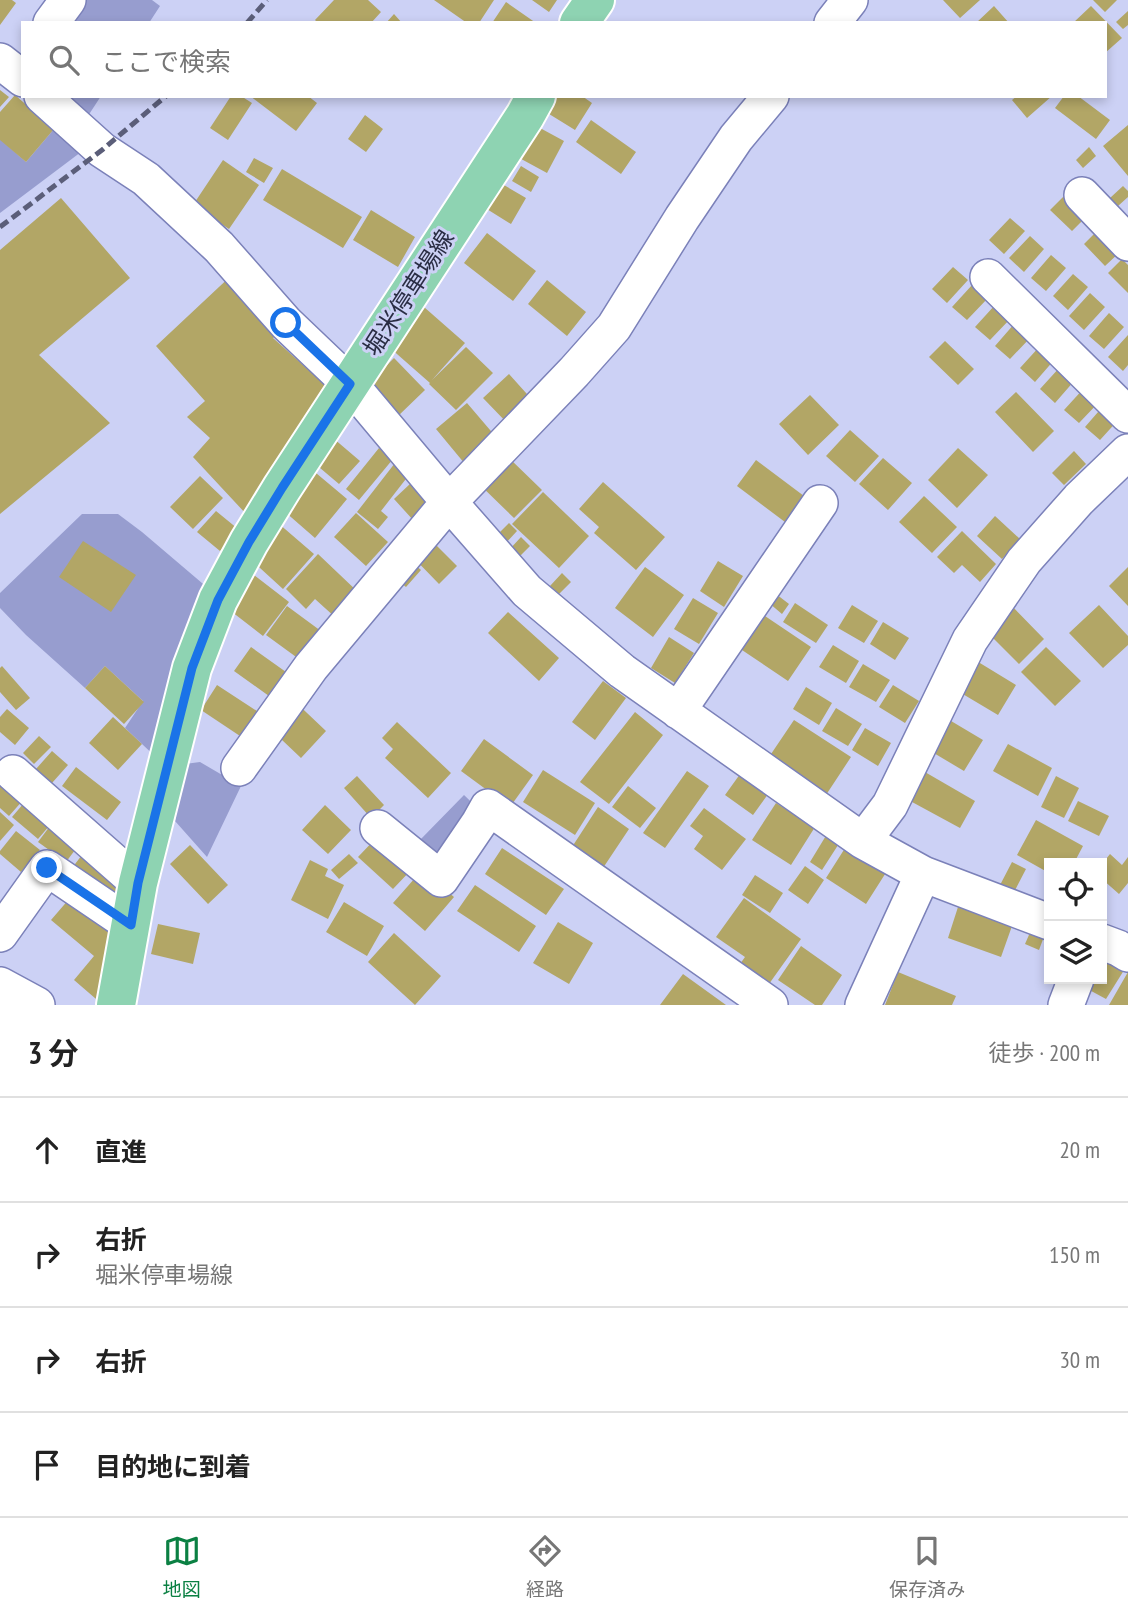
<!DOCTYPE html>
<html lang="ja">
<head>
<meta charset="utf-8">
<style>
  :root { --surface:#fff; --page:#f6f6f6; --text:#222; --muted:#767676; --line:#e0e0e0; --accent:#0b8043 }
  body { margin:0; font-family:"PT Sans Narrow","Noto Sans JP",sans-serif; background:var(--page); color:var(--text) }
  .controls { position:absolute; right:21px; bottom:21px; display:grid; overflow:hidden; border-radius:0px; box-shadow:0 4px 10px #0003 }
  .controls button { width:63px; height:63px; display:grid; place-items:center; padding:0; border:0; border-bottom:2px solid var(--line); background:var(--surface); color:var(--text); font:35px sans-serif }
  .stop { position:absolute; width:21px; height:21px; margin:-16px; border:5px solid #1a73e8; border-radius:50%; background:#fff }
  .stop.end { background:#1a73e8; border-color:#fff; box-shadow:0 2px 7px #0008 }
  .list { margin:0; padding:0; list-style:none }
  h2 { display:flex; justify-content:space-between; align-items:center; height:91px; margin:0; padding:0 28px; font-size:30px }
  h2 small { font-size:23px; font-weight:400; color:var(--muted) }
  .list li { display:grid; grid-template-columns:46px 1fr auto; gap:21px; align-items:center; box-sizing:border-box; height:105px; padding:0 28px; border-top:2px solid var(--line) }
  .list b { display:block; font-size:26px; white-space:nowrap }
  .list p { margin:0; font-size:23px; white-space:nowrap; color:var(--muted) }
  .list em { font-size:23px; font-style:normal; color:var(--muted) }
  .icon { flex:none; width:38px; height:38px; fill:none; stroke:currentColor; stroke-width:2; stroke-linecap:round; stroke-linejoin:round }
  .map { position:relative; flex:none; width:1128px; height:1005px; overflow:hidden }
  .search { position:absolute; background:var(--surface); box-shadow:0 4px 10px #0003; left:21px; right:21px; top:21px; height:77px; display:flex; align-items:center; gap:18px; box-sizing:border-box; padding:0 24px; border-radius:0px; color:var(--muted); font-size:26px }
  .sheet { height:511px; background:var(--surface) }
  nav { display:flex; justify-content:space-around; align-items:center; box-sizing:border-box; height:98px; border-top:2px solid var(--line); background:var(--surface); font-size:19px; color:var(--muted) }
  nav a { display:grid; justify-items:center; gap:4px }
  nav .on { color:var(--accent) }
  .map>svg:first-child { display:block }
</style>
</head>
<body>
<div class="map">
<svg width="1128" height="1005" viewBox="0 0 1128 1005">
  <rect width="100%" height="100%" fill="#ccd1f5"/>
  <path fill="#979dcf" d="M77 0H152L160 6 149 23H57Z
    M57 96H101L86 119Z
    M54 129 85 149 0 213V139L26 162Z
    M82 514H118L142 532 209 589 159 760 125 728 143 701 105 666 85 688 26 635 0 608V593Z
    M200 762 241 786 207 857 175 821 185 764Z
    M464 795 492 822 443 862 420 840Z"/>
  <path fill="#b2a666" d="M0 0H12L16 3 0 25Z
    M334 0H368L381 12 371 23H318L315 20Z
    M434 0H494L479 23H467Z
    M532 0H557L549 12Z
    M943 0H980L960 18Z
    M1093 0H1117L1105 12Z
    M506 2 536 23H492Z
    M994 6 1009 23H976Z
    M1091 6 1122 38 1105 53V23H1073Z
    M1128 11V25L1123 29 1116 22Z
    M394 14 402 23H386Z
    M0 90 9 97 0 107Z
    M15 95 54 129 26 162 0 140V112Z
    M231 96H241L252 103 228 140 210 128Z
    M250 96H308L317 103 296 131Z
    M549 96H582L592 103 575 130 541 109Z
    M1017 96H1052L1027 118 1012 100Z
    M1064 96H1078L1110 120 1096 139 1055 108Z
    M365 115 383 129 366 152 348 139Z
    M591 120 636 152 621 174 576 142Z
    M529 122 564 141 547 173 512 154Z
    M1128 125V176L1103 146Z
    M1089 147 1096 156 1083 168 1076 160Z
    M254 158 273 168 264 183 246 172Z
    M223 160 259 185 229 229 193 205Z
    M521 166 539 177 531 192 512 181Z
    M282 169 362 217 343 248 263 200Z
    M497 181 526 198 511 224 482 206Z
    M1123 186 1128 191V197L1118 206 1110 198Z
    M1064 196 1086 217 1072 231 1050 210Z
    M61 198 130 278 39 355 110 423 0 514V250Z
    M371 210 415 237 398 267 353 240Z
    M1010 218 1025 231 1004 254 989 240Z
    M1098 230 1120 252 1105 266 1084 244Z
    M487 233 536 271 513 301 464 263Z
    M1030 236 1044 249 1024 272 1009 258Z
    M1051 255 1066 268 1046 291 1031 278Z
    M1122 259 1128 265V293L1108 273Z
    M953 267 968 280 947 303 932 289Z
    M235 272 284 328 273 338 332 391 247 515 193 457 210 438 187 417 205 401 156 346Z
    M1073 274 1088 287 1068 310 1053 296Z
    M547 280 586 312 567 336 528 304Z
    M973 284 988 298 967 320 952 307Z
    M1090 293 1105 307 1084 330 1069 316Z
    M995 305 1011 318 990 340 975 327Z
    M424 307 465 343 432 380 466 347 493 373 456 410 429 384 430 383 389 347Z
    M1109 313 1124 327 1104 349 1089 336Z
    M1015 323 1031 337 1010 359 995 346Z
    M1128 335V365L1123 371 1108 357Z
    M945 341 974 369 958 385 929 357Z
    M1040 346 1055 359 1035 382 1020 368Z
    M394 358 425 390 397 417 366 386Z
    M1060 367 1075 380 1055 403 1040 389Z
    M509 374 535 403 510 426 483 398Z
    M1085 387 1100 401 1079 423 1064 410Z
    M1016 392 1054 431 1033 452 995 412Z
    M810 395 839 425 808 455 779 424Z
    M467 403 496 437 465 464 436 429Z
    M1105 404 1120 418 1100 440 1085 427Z
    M850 430 879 456 855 482 826 456Z
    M333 438 360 461 339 484 313 462Z
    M379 448 393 459 359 500 346 489Z
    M958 448 988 475 957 508 928 480Z
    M1074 451 1086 464 1064 485 1052 473Z
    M504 453 542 490 514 518 476 481Z
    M883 458 912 483 888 510 859 484Z
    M756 460 804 496 785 522 737 486Z
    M395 463 409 475 381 511 388 517 378 529 357 512Z
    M316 473 347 499 315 538 284 511Z
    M200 476 223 498 193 529 170 507Z
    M603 482 665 537 636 570 594 533 599 527 579 509Z
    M411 483 432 505 414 521 394 499Z
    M543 492 589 536 559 568 512 524Z
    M924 496 957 527 932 553 899 522Z
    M216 511 238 529 220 551 197 532Z
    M356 513 388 542 366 566 334 537Z
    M995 516 1020 539 1002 559 977 536Z
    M278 523 314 554 283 589 248 557Z
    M509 523 517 531 505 544 496 536Z
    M962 531 996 564 980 582 962 565 954 573 937 557Z
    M424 533 457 566 439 584 406 550Z
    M521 537 530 546 518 558 509 550Z
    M83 541 136 575 111 612 59 577Z
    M318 554 359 593 336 618 315 599 306 609 286 589Z
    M404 555 421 570 406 587 388 572Z
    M718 561 743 576 724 607 700 591Z
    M645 567 684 595 653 637 615 608Z
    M1128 567V606L1109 586Z
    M249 571 289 602 263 636 223 605Z
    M562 573 571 582 559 594 550 586Z
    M776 594 789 604 782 614 769 603Z
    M693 598 718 613 699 644 674 629Z
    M795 603 828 625 816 643 783 622Z
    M1010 604 1044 639 1019 664 984 629Z
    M852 605 878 621 864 643 838 628Z
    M1099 605 1128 636V645L1103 668 1069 633Z
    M287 606 325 634 303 662 266 635Z
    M508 612 559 658 539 681 488 633Z
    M762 614 811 647 788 681 739 648Z
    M883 622 909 638 895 660 870 644Z
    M669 637 694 653 675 683 651 668Z
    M833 645 859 661 846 683 819 667Z
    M251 647 286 672 269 696 234 671Z
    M1046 647 1081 681 1055 706 1021 672Z
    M975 660 1016 685 998 715 956 690Z
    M863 664 890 680 876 702 849 687Z
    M2 666 30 698 16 710 0 692V668Z
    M105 666 144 702 124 724 85 688Z
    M603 681 626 698 595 740 572 722Z
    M217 685 260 713 243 738 201 710Z
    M893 685 919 701 905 723 879 707Z
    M806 687 832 703 819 725 793 709Z
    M287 694 326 731 301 758 262 721Z
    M836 708 862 724 848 746 822 731Z
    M7 709 29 728 15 745 0 732V717Z
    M635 712 663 735 609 804 580 782Z
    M941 715 983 740 964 771 922 746Z
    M113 717 142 744 118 770 89 743Z
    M794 720 851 757 826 795 769 757Z
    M397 722 451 773 428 798 385 758 393 749 382 738Z
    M865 728 891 743 878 766 852 750Z
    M39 736 51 747 34 764 23 753Z
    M484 739 533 775 510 807 461 771Z
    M1008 744 1052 768 1038 796 993 771Z
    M52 751 68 765 52 783 36 769Z
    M76 767 121 802 107 820 62 786Z
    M918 768 975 801 960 828 901 796Z
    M543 770 595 803 575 835 523 802Z
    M743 770 771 790 753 815 725 795Z
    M687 771 709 786 665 848 643 833Z
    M357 776 384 805 371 818 344 788Z
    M1056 776 1079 788 1064 818 1041 807Z
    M0 778 24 799 9 816 0 808Z
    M628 786 656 808 640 828 612 807Z
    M1078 801 1109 816 1099 836 1068 821Z
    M24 803 50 825 38 839 12 817Z
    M776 803 815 827 791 865 752 840Z
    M325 805 351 830 328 854 302 830Z
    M598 807 629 829 603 868 572 847Z
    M704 808 746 839 722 870 694 849 703 836 690 826Z
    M0 812 14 825 0 841Z
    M1036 820 1083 846 1074 863H1049V873L1017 855Z
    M50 826 78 846 66 862 38 842Z
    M16 831 40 850 21 872 0 854V851Z
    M827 834 840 842 822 870 810 862Z
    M378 836 412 869 393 889 358 857Z
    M190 845 228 885 208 904 170 864Z
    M847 845 887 871 866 904 826 878Z
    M502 848 564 889 546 915 485 874Z
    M85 851 135 889 121 906 72 868Z
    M349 854 358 863 339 879 331 870Z
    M1110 854 1122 865 1128 857V883L1119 894 1102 879V864Z
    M310 860 328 869 325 876 344 885 328 919 291 900Z
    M1012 862 1026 869 1013 894 999 887Z
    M805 866 824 880 808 904 788 890Z
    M422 870 454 897 425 931 393 903Z
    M755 875 783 893 770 913 742 895Z
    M475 885 536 926 519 952 457 911Z
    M76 891 128 935 103 1005 74 980 94 956 51 920Z
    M744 898 801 939 764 991 735 971 745 957 716 937Z
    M344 902 384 926 367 956 326 932Z
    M958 907 1012 926 1001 957 948 938Z
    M558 922 593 943 569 984 533 963Z
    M158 924 200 933 193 964 151 954Z
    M1032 928 1045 934 1039 950 1025 944Z
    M394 933 441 976 415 1005 368 962Z
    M801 946 842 975 822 1005H815L778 980Z
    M1102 954 1126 967 1106 999 1082 986 1087 979H1102Z
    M898 972 956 996 952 1005H885Z
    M1128 972V1005H1109Z
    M683 974 726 1005H660Z"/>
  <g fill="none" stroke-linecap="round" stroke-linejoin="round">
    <g stroke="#7b81b9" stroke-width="38">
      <path id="minor" d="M51 23 68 0
        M832 23 850 0
        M0 61 23 79
        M42 96 102 150 146 179 219 247 286 323 350 384 449 502 527 591 622 671 863 841 923 874 1049 922
        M1082 195 1128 243
        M988 277 1128 415
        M678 711 820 503
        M239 768 311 667 449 502 574 372 614 327 682 218 736 138 771 96
        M13 773 138 883
        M378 828 441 879 479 823 488 807 770 1005
        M863 841 890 805 970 640 1024 561 1079 499 1128 452
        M0 934 47 868 131 925
        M1102 942 1118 948 1128 954
        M0 985 37 1005
        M863 1005 923 874
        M1066 1005 1076 979"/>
    </g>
    <g stroke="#fff" stroke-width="42">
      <path id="major" d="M579 23 595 0
        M116 1005 138 883 192 668 218 600 249 542 282 488 525 116 536 96"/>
    </g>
    <use href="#minor" stroke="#fff" stroke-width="35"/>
    <use href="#major" stroke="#8ed3b2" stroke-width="38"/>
    <path stroke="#5b5e79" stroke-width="5" stroke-dasharray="10 5" stroke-linecap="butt" d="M247 23 267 0
      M0 227 102 150 166 96"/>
  </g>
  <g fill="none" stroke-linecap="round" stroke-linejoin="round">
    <path stroke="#1a73e8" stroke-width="9" d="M47 868 131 925 138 883 192 668 218 600 249 542 282 488 350 384 286 323"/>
  </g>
  <g text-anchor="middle" stroke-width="6" stroke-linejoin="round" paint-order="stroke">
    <g font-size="24" fill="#2a2d44" stroke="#ccd1f5">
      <text transform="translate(409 293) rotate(-57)" y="8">堀米停車場線</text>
    </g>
  </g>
</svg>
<div class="controls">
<button><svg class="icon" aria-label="locate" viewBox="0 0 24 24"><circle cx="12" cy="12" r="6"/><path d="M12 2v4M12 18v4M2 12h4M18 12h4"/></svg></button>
<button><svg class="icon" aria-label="layers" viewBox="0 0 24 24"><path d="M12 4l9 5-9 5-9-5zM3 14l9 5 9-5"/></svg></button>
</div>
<div class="stop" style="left:286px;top:323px"></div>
<div class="stop end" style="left:47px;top:868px"></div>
<div class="search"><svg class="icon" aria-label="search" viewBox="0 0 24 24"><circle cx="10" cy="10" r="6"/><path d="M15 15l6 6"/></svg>ここで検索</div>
</div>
<section class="sheet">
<h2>3 分<small>徒歩 · 200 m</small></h2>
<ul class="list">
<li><svg class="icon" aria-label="ahead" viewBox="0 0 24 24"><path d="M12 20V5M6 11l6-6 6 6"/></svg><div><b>直進</b></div><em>20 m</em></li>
<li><svg class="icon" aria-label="right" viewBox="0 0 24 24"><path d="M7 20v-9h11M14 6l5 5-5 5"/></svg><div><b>右折</b><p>堀米停車場線</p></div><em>150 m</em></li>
<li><svg class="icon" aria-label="right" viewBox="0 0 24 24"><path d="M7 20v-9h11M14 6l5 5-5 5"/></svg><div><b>右折</b></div><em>30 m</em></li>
<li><svg class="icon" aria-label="arrive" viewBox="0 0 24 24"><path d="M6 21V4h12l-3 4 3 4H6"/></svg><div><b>目的地に到着</b></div></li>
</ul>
</section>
<nav>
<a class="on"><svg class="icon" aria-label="map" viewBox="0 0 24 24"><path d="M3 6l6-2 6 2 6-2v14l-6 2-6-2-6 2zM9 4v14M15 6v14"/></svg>地図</a>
<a><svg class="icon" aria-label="directions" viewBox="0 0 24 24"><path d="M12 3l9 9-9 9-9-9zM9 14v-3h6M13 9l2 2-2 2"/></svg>経路</a>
<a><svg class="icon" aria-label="saved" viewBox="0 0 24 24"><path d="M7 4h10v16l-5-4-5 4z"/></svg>保存済み</a>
</nav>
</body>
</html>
